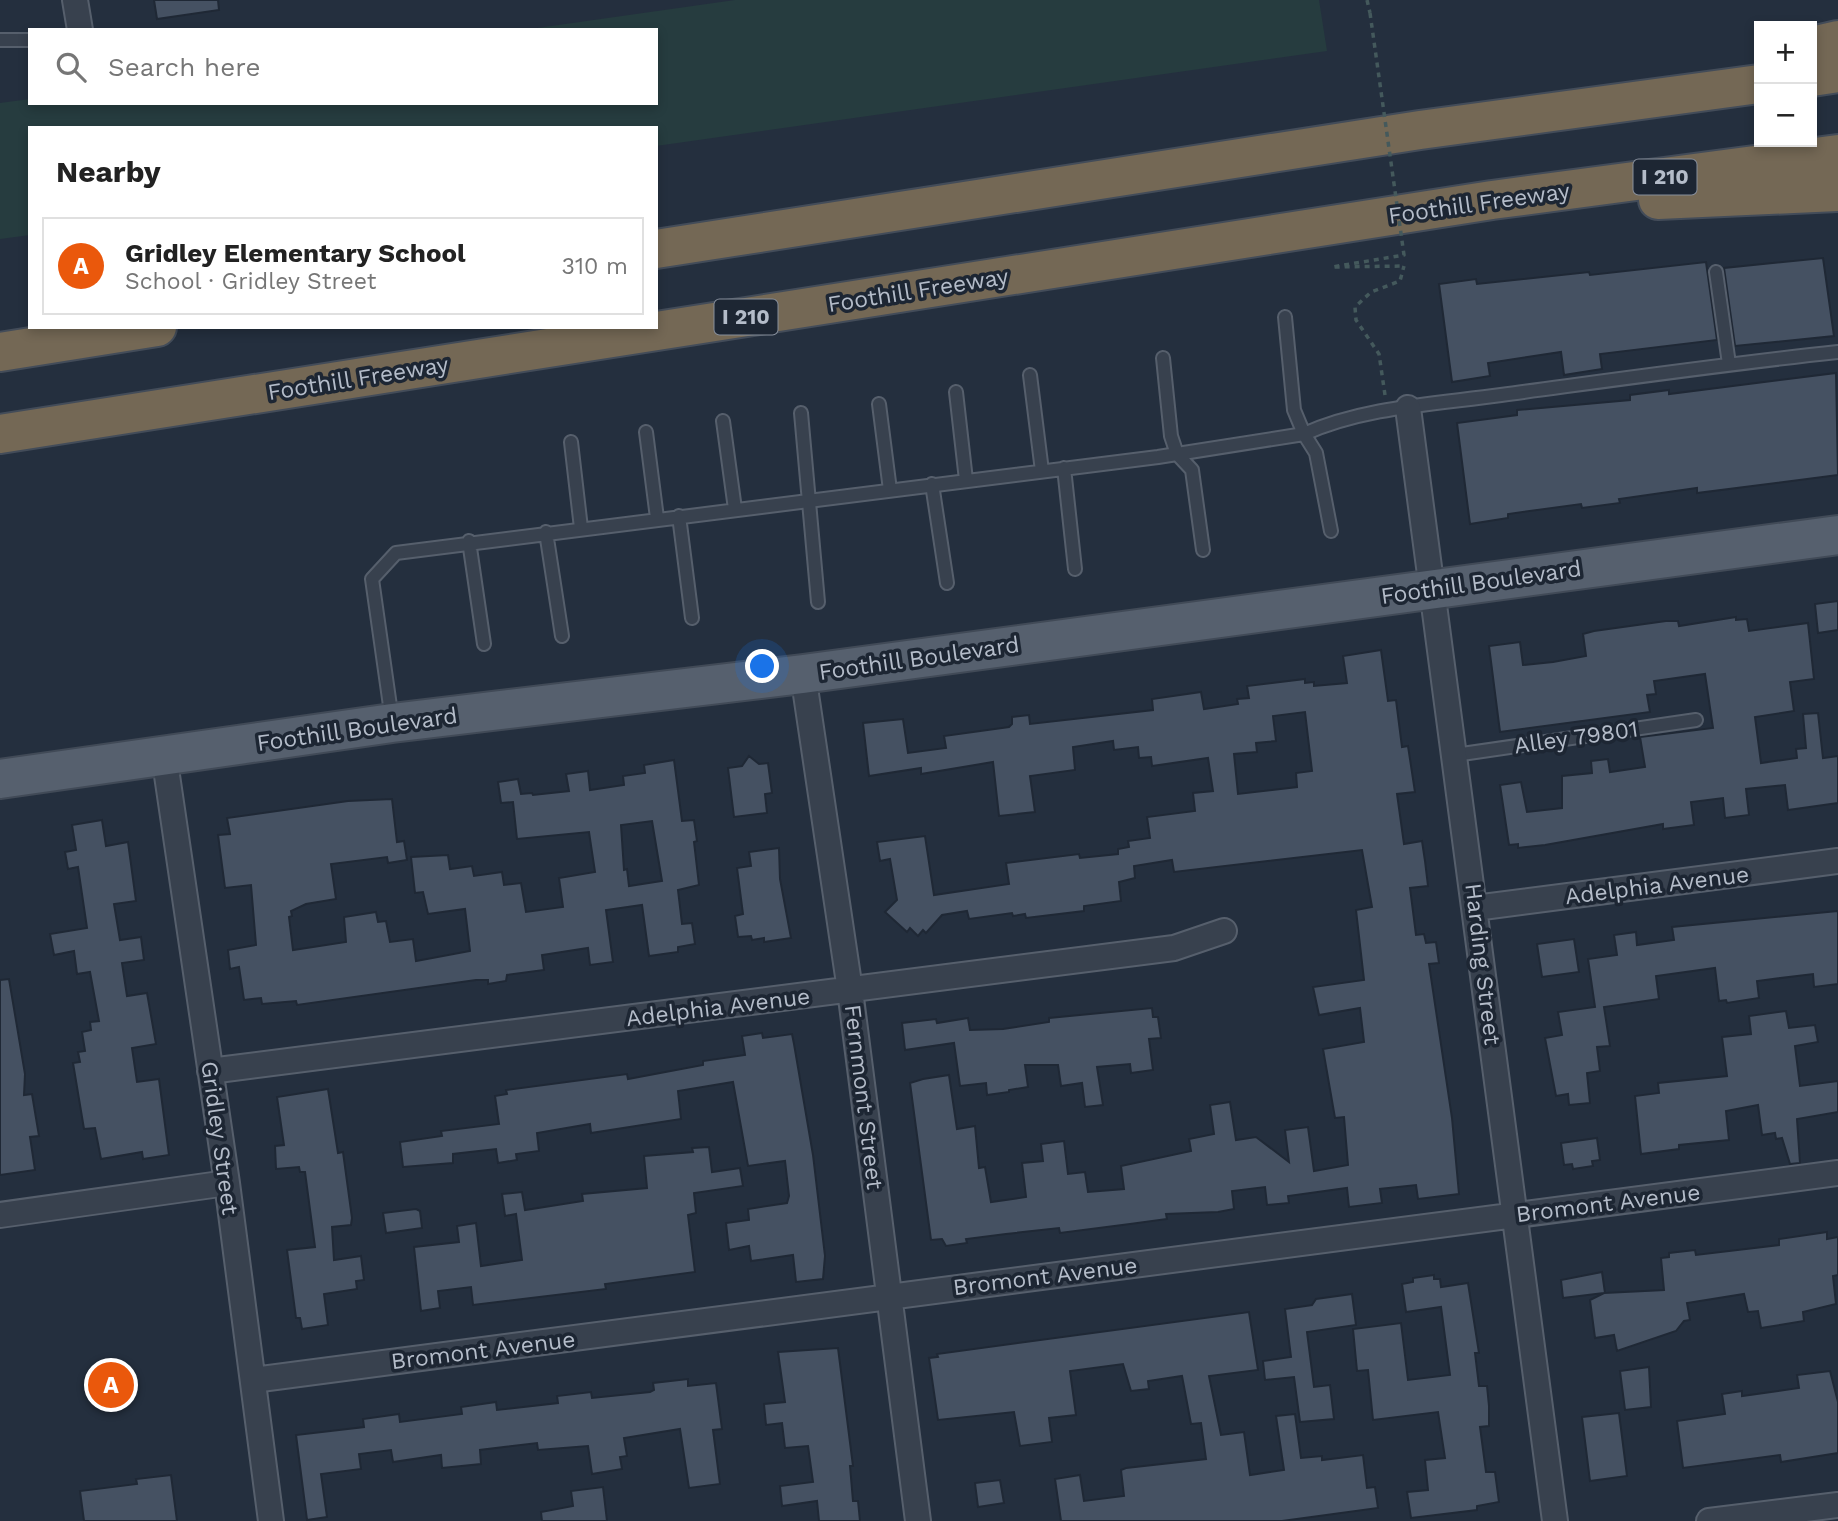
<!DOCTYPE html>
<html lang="en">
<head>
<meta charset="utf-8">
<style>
  :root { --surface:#fff; --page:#f2f2f2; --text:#222; --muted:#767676; --line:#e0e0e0; --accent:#ea580c }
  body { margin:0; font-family:"Work Sans",sans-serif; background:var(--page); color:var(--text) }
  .controls { position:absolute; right:21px; top:21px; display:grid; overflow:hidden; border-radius:0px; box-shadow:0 4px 10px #0003 }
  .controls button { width:63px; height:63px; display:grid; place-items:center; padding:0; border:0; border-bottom:2px solid var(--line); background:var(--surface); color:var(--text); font:35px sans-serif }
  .you { position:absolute; left:763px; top:667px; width:24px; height:24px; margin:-18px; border:5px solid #fff; border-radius:50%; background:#1a73e8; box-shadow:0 0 0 10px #1a73e833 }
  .badge { display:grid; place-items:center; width:46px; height:46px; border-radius:50%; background:var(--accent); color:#fff; font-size:23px; font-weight:700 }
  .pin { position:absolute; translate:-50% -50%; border:4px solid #fff; box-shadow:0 2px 7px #0006 }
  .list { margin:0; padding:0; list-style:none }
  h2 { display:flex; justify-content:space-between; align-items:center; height:91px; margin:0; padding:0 28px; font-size:30px }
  h2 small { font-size:23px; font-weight:400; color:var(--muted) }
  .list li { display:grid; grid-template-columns:46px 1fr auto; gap:21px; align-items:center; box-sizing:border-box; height:98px; margin:0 14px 14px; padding:0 14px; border:2px solid var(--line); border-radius:0px }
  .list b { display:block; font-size:26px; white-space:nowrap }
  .list p { margin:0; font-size:23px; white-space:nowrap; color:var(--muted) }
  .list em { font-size:23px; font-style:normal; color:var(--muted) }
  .icon { flex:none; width:38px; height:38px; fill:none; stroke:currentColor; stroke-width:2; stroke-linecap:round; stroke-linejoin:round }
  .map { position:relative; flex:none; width:1838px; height:1521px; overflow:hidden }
  .search { position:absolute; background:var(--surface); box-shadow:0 4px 10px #0003; left:28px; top:28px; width:630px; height:77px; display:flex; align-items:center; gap:18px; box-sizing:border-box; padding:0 24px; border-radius:0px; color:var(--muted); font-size:26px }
  .panel { position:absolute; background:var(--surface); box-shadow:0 4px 10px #0003; left:28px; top:126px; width:630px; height:203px; border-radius:0px }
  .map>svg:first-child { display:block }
</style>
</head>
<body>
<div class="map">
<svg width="1838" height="1521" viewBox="0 0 1838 1521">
  <rect width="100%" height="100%" fill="#242f3e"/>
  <path fill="#263c3f" d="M735 0H1319L1327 51 656 146V128H30V235L0 239V103L30 99V103H656V30H523Z"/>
  <path fill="#455162" stroke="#1f2835" stroke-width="2" fill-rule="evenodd" d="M154 0H218L219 10 157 19Z
    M1823 258 1834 336 1735 346 1724 268Z
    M1706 262 1717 340 1600 354 1602 369 1564 375 1561 352 1488 363 1490 376 1452 382 1439 284 1476 279 1477 284 1589 272 1590 275Z
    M1836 373 1838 475 1697 493V488L1619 499 1620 503 1582 508 1581 504 1508 514V518L1470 524 1457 423 1517 415V410L1630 400V395L1669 390V394Z
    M1838 601V630L1818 633 1815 604Z
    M1736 617V620L1747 619 1749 631 1808 623 1814 679 1790 682 1794 711 1755 717 1761 763 1797 758 1796 749 1806 748 1803 714 1818 713 1823 758 1838 756V803L1788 810 1785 785 1746 789 1749 815 1725 818 1723 798 1691 802 1694 825 1663 829V824L1545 845 1518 848V844L1509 845 1500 785 1521 782 1527 812 1562 808V776L1592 773 1591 761 1608 759 1610 772 1645 767 1640 737 1713 728 1705 674 1654 681 1656 694 1647 695 1650 712 1500 732 1489 646 1520 642 1523 665 1553 662 1586 656 1583 634 1594 631 1666 621H1678L1679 626Z
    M1381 650 1388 701 1396 700 1402 747 1408 746 1415 792 1397 794 1404 844 1422 841 1425 861 1428 886 1410 888 1416 935 1424 934 1426 943 1436 942 1439 963 1429 964 1452 1118 1459 1194 1418 1199 1416 1185 1380 1189 1382 1203 1349 1207 1347 1188 1288 1196 1289 1203 1267 1205 1265 1187 1232 1191 1234 1209 1218 1212 1166 1214 1167 1219 1130 1224 1060 1233 1059 1228 1006 1234 966 1239 967 1243 946 1246 942 1239 931 1240 910 1083 923 1079 949 1075 957 1129 975 1126 979 1168 985 1167 991 1202 1026 1197 1022 1163 1043 1161 1041 1144 1064 1141 1068 1174 1085 1172 1088 1192 1124 1189 1121 1166 1191 1151 1189 1139 1214 1134 1210 1105 1230 1102 1236 1140 1256 1137 1289 1162 1285 1130 1308 1127 1314 1171 1348 1165 1344 1117 1335 1118 1323 1049 1364 1042 1360 1008 1319 1015 1313 987 1364 980 1356 910 1372 907 1362 850 1174 872 1172 860 1134 866 1135 878 1119 882 1121 901 1084 906V911L1026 918 1025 914 1013 916 1012 913 969 919 967 911 942 915 926 933 923 930 918 936 910 928 907 932 885 912 897 900 890 859 880 861 877 842 925 836 934 895 1009 884 1006 863 1079 854 1080 858 1118 854V849L1129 847 1128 841 1150 838 1147 817 1195 811 1193 793 1213 791 1208 758 1152 766 1151 757 1139 758 1138 747 1114 750 1113 741 1073 747 1075 770 1030 776 1035 812 999 816 993 762 921 774V768L869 776 863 723 903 719 908 753 946 748 944 736 1009 727 1012 724V717L1029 715 1030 724 1153 710 1152 699 1201 692 1204 709 1238 704 1237 699 1249 698 1247 686 1305 679V683L1314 682V686L1347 683 1343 656ZM1305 712 1312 771 1296 773 1297 787 1238 794 1234 754 1257 752 1256 743 1276 741 1273 716Z
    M749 756 759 764 768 763 772 793 765 794 767 813 734 817 728 768 742 766Z
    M674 760 682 821 694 820 697 841 694 842 699 885 678 890 682 924 692 923 695 944 678 947V952L649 956 642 905 606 910 613 962 590 965 588 948 542 955 544 970 507 975 506 981 488 984V980H476L297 1005 296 1001 262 1004 261 998 244 1000 239 967 230 969 228 950 256 945 251 885 225 888 218 835 230 834 227 818 348 801 392 799 397 842 404 841 407 860 388 863 387 857 331 864 336 899 306 904 291 911 292 916 289 917 293 950 346 942 344 917 376 912 378 922 386 921 390 942 413 939 416 961 470 951 465 909 428 914 423 892 415 893 411 857 448 855 450 869 472 866 474 876 502 872 504 885 521 883 526 912 563 907 559 878 595 872 589 832 517 839 513 802 501 803 498 782 518 779 521 794 532 793 533 795 569 791 566 774 588 771 590 790 624 785 623 776 645 773 644 765ZM652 821 662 881 629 886 627 869 624 870 621 825Z
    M102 820 106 846 128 842 136 901 114 904 120 940 141 937 144 960 122 963 127 996 147 993 156 1044 132 1048 137 1082 159 1079 169 1155 143 1159 142 1152 101 1159 95 1128 84 1129 73 1063 80 1062 78 1052 85 1051 82 1032 91 1030 90 1022 99 1021 90 972 77 974 74 951 54 955 50 934 87 928 78 867 68 869 65 852 76 850 72 825Z
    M779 848 780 879 791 938 764 942V938L752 940 751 936 738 937 735 916 743 914 737 868 751 866 749 852Z
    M1838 911V984L1814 987 1813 974 1757 981 1759 998 1727 1003 1726 1000 1719 1001 1715 968 1656 976 1659 999 1604 1007 1610 1046 1597 1047 1600 1071 1587 1073 1590 1103 1569 1105 1568 1094 1556 1096 1545 1038 1562 1035 1558 1012 1595 1007 1588 959 1617 955 1614 935 1636 932 1637 945 1674 940 1672 927Z
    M1574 939 1579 972 1542 977 1537 944Z
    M9 979 25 1074 24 1095 32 1094 39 1136 30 1137 35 1170 0 1175V980Z
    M1152 1008 1153 1017H1158L1161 1038 1149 1039 1153 1070 1131 1073 1130 1064 1097 1067 1103 1105 1085 1107 1082 1083 1061 1086 1058 1065H1025L1028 1087 1009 1090V1092L987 1095 986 1083 960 1086 954 1043 905 1050 902 1023 936 1019 937 1023 968 1018 970 1030 1003 1029 1049 1022V1018Z
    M1786 1011 1789 1028 1815 1025 1818 1042 1795 1046 1800 1086 1838 1081V1112L1797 1119 1800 1163 1790 1164 1782 1138 1776 1139 1775 1133 1762 1135 1758 1105 1726 1111 1729 1140 1679 1145V1149L1641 1154 1635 1096 1659 1093 1658 1083 1727 1076 1722 1037 1751 1034 1749 1016Z
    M762 1033 763 1038 792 1034 794 1044 813 1155 825 1256 823 1279 796 1282 793 1255 751 1261 749 1246 729 1250 726 1223 749 1220 748 1209 787 1203 789 1196 785 1161 748 1166 733 1082 678 1091 681 1119 591 1133 590 1124 537 1133 539 1151 516 1154 517 1160 498 1163 496 1149 453 1154V1163L403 1167 400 1142 442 1136 441 1131 499 1124 495 1096 507 1094 506 1090 627 1074 628 1079 703 1065V1061L745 1055 742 1036Z
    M328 1089 338 1153 343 1152 352 1218 351 1225 332 1227 334 1260 361 1256 364 1280 356 1281 357 1289 324 1294 328 1325 302 1329 300 1318H296L287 1250 315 1247 305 1172H300L299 1167 276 1169 275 1146 284 1145 277 1097Z
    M1597 1138 1600 1160 1592 1161 1593 1166 1573 1169 1572 1164 1564 1165 1561 1143Z
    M709 1147 712 1172 740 1168 743 1186 694 1193 696 1213 688 1215 695 1272 605 1284 606 1289 473 1305 471 1287 438 1291 440 1308 421 1311 414 1247 459 1242 457 1226 476 1223 481 1266 522 1260 516 1214 505 1216 502 1194 522 1192 525 1210 583 1201 582 1194 647 1188 644 1156 693 1152 692 1148Z
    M416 1209 420 1211 422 1228 386 1233 383 1213Z
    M1827 1232V1239L1838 1237V1275L1833 1276 1836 1304 1803 1312 1804 1321 1761 1328 1758 1311 1748 1312 1744 1294 1687 1303 1690 1320 1684 1321 1676 1331 1617 1351 1614 1335 1595 1338 1590 1300 1604 1293 1563 1298 1561 1280 1602 1272 1605 1293 1664 1290 1661 1258 1669 1257V1253L1695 1250 1696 1255 1779 1245V1239Z
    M1434 1275V1279H1440L1441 1287 1468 1283 1479 1353H1475L1479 1386H1487L1489 1406V1426L1480 1427 1486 1472H1495L1499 1502 1477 1506V1510L1411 1518 1407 1492 1428 1490 1425 1460 1445 1458 1438 1412 1373 1420 1368 1370 1357 1371 1353 1329 1401 1323 1408 1380 1450 1375 1441 1307 1406 1312 1402 1284 1413 1282V1278Z
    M1352 1294 1356 1325 1307 1332 1314 1387 1330 1385 1334 1419 1300 1422 1294 1377 1265 1380 1263 1361 1291 1357 1285 1309 1312 1305 1316 1299Z
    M1249 1312 1258 1370 1209 1376 1221 1435 1244 1432 1250 1475 1284 1470 1276 1416 1295 1414 1301 1458 1322 1456V1460L1363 1455 1367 1488 1375 1487 1378 1508 1282 1521H1061L1055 1479 1080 1475 1084 1501 1124 1496 1121 1470 1126 1468 1206 1459 1201 1423 1191 1424 1182 1376 1148 1381 1149 1389 1131 1391 1123 1364 1070 1371 1076 1415 1049 1418 1052 1442 1020 1446 1014 1412 938 1420 929 1358 938 1357 937 1354Z
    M838 1348 853 1466H850L853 1501H858L860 1521H819L817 1501 782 1506 780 1486 813 1482 808 1446 785 1448 782 1423 766 1425 764 1404 785 1402 778 1352Z
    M1649 1367 1651 1407 1625 1410 1620 1371Z
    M1830 1371 1838 1402V1453L1781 1462 1780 1455 1683 1468 1677 1421 1725 1414 1722 1394 1742 1391V1396L1799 1388 1797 1375Z
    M688 1379V1386L716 1383 722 1429 713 1430 720 1484 689 1488 680 1429 624 1438 627 1456 620 1457 622 1469 592 1474 588 1446 538 1450 537 1443 480 1450 481 1464 442 1468 441 1455 393 1462 391 1450 359 1454 361 1469 321 1474 327 1517 307 1520 296 1435 364 1427 363 1419 399 1414 400 1422 462 1414 461 1407 496 1402 497 1410 558 1403 557 1396 591 1392 592 1398 650 1392 654 1390 653 1383Z
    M1619 1413 1627 1476 1590 1481 1582 1417Z
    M171 1475 177 1521H84L80 1491 137 1484 136 1479Z
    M1000 1480 1004 1503 978 1507 975 1483Z
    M603 1487 607 1521H542L541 1512 573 1506 571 1491Z"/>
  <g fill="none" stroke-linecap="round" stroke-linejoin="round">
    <g stroke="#565f6c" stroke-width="16">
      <path id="lane" d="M0 40H30
        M1716 272 1729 364
        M1285 317 1294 410 1304 434C1364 407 1436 404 1501 395 1613 380 1725 364 1838 352
        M1163 358 1171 436 1177 454 1192 470 1203 550
        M1030 375 1042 471
        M956 392 966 480
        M879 404 890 490
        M801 413 818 602
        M723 421 735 509
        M646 432 657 518
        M571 442 581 528
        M1064 468 1075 569
        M932 484 947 583
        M679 516 692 618
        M546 532 562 636
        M469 541 484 644
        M392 720 372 579 396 553 1158 457 1304 434 1316 453 1331 531
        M1455 755 1696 720"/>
    </g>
    <g stroke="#565f6c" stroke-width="28">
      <path id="street" d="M75 0 80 30
        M1408 408 1555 1521
        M803 674 850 990 918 1521
        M164 755 227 1183 271 1521
        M1475 908 1838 861
        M210 1071 1174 948 1224 931
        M0 1215 227 1183
        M253 1380 1838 1173
        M1709 1521 1838 1505"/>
    </g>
    <g stroke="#414a57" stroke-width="42">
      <path id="primary" d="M0 779 392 723 803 674 1838 535"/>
    </g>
    <g stroke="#434c59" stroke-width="42">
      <path id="highway" d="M1812 46 1838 40
        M1812 77 1838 73
        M1658 200 1838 192
        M656 249 1420 130 1759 84
        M0 352 157 327
        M0 434 1492 200 1838 154"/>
    </g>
    <path stroke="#44595c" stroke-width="3.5" stroke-dasharray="5 5" stroke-linecap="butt" d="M1367 0 1370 13
      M1385 395 1379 354 1356 320 1355 307 1371 292 1400 281 1404 266"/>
    <use href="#lane" stroke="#38414e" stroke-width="12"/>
    <use href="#street" stroke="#38414e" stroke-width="24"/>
    <use href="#primary" stroke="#56606e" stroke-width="38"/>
    <use href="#highway" stroke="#746855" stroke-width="38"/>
    <path stroke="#44595c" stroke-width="3.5" stroke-dasharray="5 5" stroke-linecap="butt" d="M1370 13 1404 255 1332 267 1404 266"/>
  </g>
  <g text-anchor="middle" stroke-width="7" stroke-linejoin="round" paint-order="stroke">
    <g fill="#1d2633" stroke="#878f9c" stroke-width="2">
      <rect x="1633.5" y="159.5" width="63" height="35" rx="5"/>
      <rect x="714.5" y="299.5" width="63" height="35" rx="5"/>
    </g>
    <g font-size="21" font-weight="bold" fill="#b4bcc9">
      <text x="1665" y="184">I 210</text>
      <text x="746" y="324">I 210</text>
    </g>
    <g font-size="23" fill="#b4bcc9" stroke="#1d2633">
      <text transform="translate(1479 203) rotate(-8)" y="8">Foothill Freeway</text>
      <text transform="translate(918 290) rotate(-9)" y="8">Foothill Freeway</text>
      <text transform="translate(358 378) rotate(-9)" y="8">Foothill Freeway</text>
      <text transform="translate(1481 582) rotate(-8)" y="8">Foothill Boulevard</text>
      <text transform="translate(919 658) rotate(-8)" y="8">Foothill Boulevard</text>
      <text transform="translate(357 729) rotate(-8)" y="8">Foothill Boulevard</text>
      <text transform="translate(1576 737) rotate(-8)" y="8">Alley 79801</text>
      <text transform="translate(1657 885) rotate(-7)" y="8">Adelphia Avenue</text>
      <text transform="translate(1483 964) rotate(83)" y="8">Harding Street</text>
      <text transform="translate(718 1007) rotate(-7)" y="8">Adelphia Avenue</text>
      <text transform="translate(864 1097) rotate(83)" y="8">Fernmont Street</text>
      <text transform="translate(220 1138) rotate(82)" y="8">Gridley Street</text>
      <text transform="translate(1608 1203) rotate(-7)" y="8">Bromont Avenue</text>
      <text transform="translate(1045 1276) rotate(-7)" y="8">Bromont Avenue</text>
      <text transform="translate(483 1350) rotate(-7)" y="8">Bromont Avenue</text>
    </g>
  </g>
</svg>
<div class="controls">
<button>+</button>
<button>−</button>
</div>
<div class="you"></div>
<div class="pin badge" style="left:111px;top:1385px">A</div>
<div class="search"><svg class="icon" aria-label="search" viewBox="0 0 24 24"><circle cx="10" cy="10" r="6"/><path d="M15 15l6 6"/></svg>Search here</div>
<section class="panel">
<h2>Nearby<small></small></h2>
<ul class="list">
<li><span class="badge">A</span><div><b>Gridley Elementary School</b><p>School · Gridley Street</p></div><em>310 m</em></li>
</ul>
</section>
</div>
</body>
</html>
